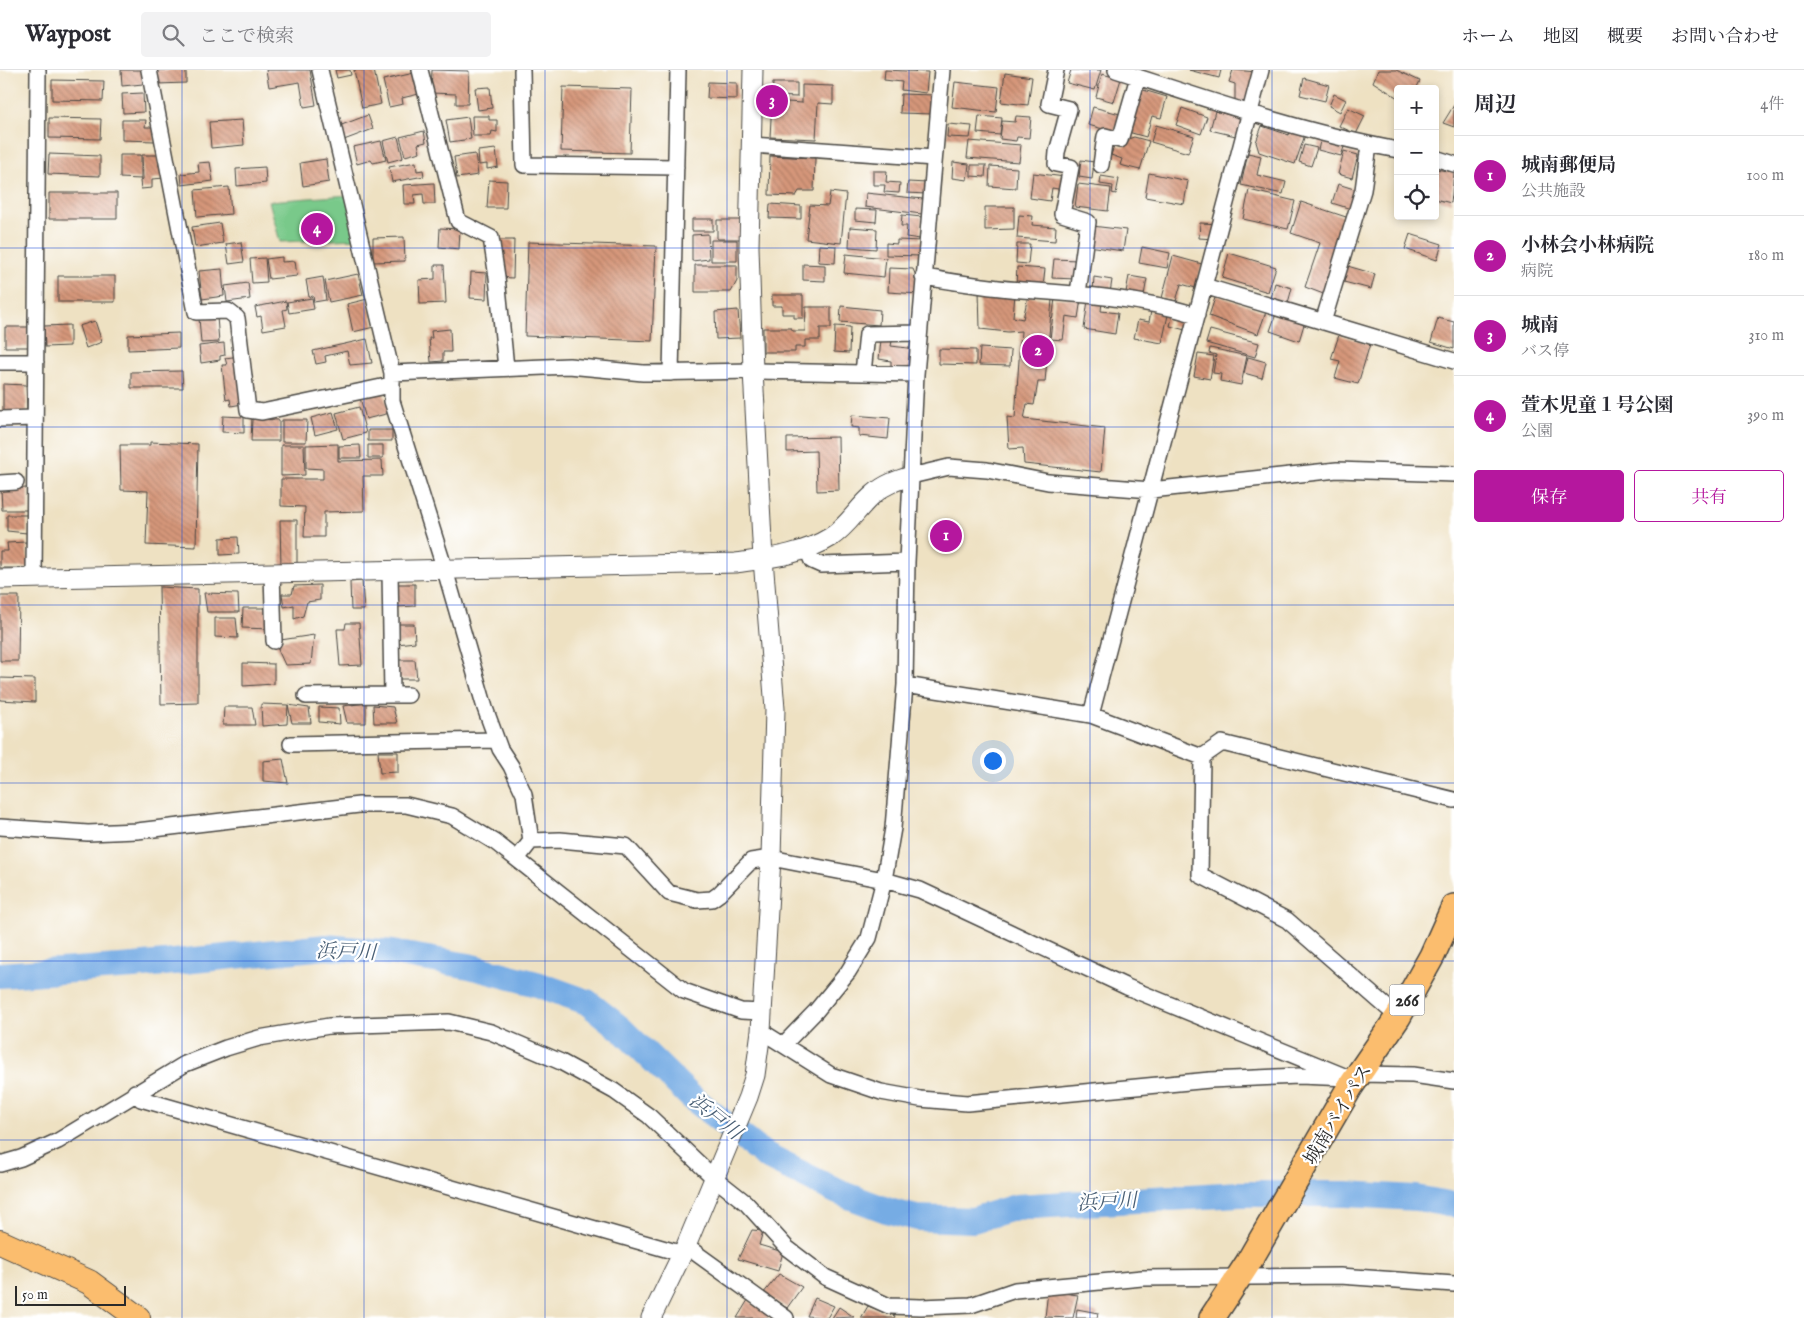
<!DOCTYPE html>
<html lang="ja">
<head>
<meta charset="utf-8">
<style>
  :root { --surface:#fff; --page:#f2f2f3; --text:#2b2b33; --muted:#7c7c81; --line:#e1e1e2; --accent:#b5179e }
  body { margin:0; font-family:"IM FELL English","Noto Serif JP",serif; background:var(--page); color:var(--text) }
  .controls { position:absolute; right:15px; top:15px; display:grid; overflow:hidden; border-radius:5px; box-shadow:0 2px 8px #0003 }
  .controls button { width:45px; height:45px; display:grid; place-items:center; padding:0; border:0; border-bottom:1px solid var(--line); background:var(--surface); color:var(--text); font:25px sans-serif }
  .scale { position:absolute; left:15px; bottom:12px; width:111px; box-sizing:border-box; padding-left:5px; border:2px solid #2b2b2b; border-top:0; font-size:14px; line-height:18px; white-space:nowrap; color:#2b2b2b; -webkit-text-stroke:4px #fff; paint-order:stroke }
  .you { position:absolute; left:992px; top:690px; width:18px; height:18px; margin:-12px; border:4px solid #fff; border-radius:50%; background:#1a73e8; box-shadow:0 0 0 8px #1a73e833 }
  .badge { display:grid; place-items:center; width:32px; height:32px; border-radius:50%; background:var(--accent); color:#fff; font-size:16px; font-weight:700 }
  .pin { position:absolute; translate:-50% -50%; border:2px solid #fff; box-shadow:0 1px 5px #0006 }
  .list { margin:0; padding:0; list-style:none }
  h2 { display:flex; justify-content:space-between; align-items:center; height:65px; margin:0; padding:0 20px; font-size:21px }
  h2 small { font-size:16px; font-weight:400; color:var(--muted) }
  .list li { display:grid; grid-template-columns:32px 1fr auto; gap:15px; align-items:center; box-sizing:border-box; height:80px; padding:0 20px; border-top:1px solid var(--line) }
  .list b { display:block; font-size:19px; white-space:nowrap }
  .list p { margin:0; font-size:16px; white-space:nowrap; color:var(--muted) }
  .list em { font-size:16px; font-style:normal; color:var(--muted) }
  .actions { display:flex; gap:10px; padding:15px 20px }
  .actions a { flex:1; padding:11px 0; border:1px solid var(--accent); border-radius:5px; text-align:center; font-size:18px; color:var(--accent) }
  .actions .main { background:var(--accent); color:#fff }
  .icon { flex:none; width:28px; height:28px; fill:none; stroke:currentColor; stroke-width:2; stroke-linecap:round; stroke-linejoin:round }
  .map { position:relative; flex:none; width:1454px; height:1248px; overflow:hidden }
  header { display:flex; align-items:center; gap:30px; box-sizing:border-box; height:70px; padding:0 25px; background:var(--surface); border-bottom:1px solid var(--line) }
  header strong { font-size:24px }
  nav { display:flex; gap:28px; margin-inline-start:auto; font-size:18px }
  .search { width:350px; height:45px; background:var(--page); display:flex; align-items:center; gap:12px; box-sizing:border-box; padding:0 18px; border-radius:5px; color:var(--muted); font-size:19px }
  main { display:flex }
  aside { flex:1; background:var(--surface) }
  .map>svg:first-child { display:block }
</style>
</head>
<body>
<header>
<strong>Waypost</strong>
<div class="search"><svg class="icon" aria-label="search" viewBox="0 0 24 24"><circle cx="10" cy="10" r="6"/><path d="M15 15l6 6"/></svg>ここで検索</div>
<nav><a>ホーム</a><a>地図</a><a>概要</a><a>お問い合わせ</a></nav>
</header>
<main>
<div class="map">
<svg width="1454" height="1248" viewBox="0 0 1454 1248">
  <defs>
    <pattern id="building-back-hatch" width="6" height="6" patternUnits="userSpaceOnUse" patternTransform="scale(1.25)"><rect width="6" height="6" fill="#d6977a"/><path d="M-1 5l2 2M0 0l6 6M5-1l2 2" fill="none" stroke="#ae7b64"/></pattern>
  </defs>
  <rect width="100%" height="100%" fill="#fff"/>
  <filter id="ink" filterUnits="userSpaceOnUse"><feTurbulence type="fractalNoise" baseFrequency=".02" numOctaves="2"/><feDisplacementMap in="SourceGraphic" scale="10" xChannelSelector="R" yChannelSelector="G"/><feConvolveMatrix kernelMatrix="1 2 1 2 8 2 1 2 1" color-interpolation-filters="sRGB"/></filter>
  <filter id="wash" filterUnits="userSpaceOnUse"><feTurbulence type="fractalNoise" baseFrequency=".0096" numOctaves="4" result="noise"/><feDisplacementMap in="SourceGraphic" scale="20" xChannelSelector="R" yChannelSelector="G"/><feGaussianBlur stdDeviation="1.12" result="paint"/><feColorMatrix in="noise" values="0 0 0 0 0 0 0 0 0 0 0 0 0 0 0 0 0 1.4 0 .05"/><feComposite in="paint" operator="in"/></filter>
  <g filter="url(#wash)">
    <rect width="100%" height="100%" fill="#eee1c2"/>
    <path fill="#79c98a" stroke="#527a5a" d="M349 125 359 169 280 172 269 131Z"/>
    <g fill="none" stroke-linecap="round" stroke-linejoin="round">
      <path stroke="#76ace4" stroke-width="26" d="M0 905 134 896 326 877 393 883 469 896 537 914 587 932 621 959 690 1026 766 1086 838 1122 889 1141 917 1148 973 1150 1016 1137 1240 1124H1346L1416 1128 1454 1135"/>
    </g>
    <g id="blocks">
      <path fill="url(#building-back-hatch)" d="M121 0H142L143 14 122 16Z
        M156 0H186V13L157 14Z
        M266 0H310L316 35 304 37 300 12 269 17Z
        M335 0H350L351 5 337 8Z
        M354 0H374L381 34 362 38Z
        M432 0 469 1 468 34H456V24L431 23Z
        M885 0 928 2 926 23 901 20 902 12 884 10Z
        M1071 0H1101L1095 20 1067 13Z
        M1189 0H1221L1219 8Z
        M1233 0 1257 2 1250 32H1235V14L1229 12Z
        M1378 0H1396L1420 11 1416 19H1398V28L1373 12Z
        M414 3 419 24 402 28 403 34 389 37 383 10Z
        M1005 3 1032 7 1028 35 1001 32Z
        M1102 4 1121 9 1114 32 1096 27Z
        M1304 8 1329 15 1325 31 1300 25Z
        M52 10 104 11 103 31 52 30Z
        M708 12 737 13V29L707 28Z
        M955 12 999 17 996 42 952 37Z
        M773 13H797V27L772 26Z
        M802 15 833 16V34L818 33 816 69 770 67 772 31 802 33Z
        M490 17 492 38 478 40 475 18Z
        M563 17 632 19 630 83 561 81Z
        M1140 19 1167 27 1161 48 1152 46 1146 67 1128 62Z
        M143 23 144 42 123 43 122 24Z
        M901 24 935 25 934 44 900 43Z
        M1334 24 1346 30 1340 42 1329 36Z
        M1454 35V57L1443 53Z
        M1093 37 1120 44 1115 62 1088 55Z
        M1182 38 1207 47 1201 64 1176 55Z
        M1348 38 1365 46 1356 64 1339 56Z
        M1215 41 1244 49 1240 67 1210 60Z
        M368 45 373 59 344 70 339 56Z
        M472 46H489V50H497V62L492 61 491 66H473Z
        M979 46 1002 48 1000 65 977 63Z
        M1016 46 1031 47 1029 68 1017 67 1016 71 1000 69 1002 51 1015 52Z
        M468 47 471 69 450 72 446 50Z
        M49 48 101 49 100 69 49 68Z
        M122 50H146L145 57H155V71L122 70Z
        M242 50 244 75 211 78 209 52Z
        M948 54 972 56 970 68 947 67Z
        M1156 55 1194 66 1188 83 1151 72Z
        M1262 56 1289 65 1292 57 1306 62 1295 94 1259 82 1256 72Z
        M424 61 426 72 418 74 420 82 405 86 400 67Z
        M398 67 403 88 388 92 383 71Z
        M1134 67 1149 71 1140 100 1120 95 1122 89 1111 85 1115 74 1124 77 1128 69Z
        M1321 67 1345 74 1341 86 1318 80Z
        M381 71 386 90 373 93 371 90 357 94 353 77Z
        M969 71 1021 75 1019 92 967 88Z
        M1304 75 1317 78 1311 96 1299 92Z
        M496 79 498 97 487 99V94L479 95 478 81Z
        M1344 81 1358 85 1352 108 1338 104Z
        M1248 83 1261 86 1257 105 1286 112 1283 124 1241 115Z
        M49 84 100 86V106L48 104Z
        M475 84 478 105 457 108 454 87Z
        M120 85H141V109L120 108Z
        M142 85H158L159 96 165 98V108L152 109V118L141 119 140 111 143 109Z
        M770 86 815 88 814 121H799L796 126 769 125Z
        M326 89 329 112 303 116 300 93Z
        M1081 90 1094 92 1092 109 1079 107Z
        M210 92 213 111 182 115 181 104 199 102 198 93Z
        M416 92 417 101 423 100 424 106 392 112 389 97Z
        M953 92 969 94 967 110 952 108Z
        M971 95H986L985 107 971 106Z
        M990 96 1017 98 1016 118 989 116Z
        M265 97 266 113 237 116 236 99Z
        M1435 99 1454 102 1451 133 1435 129Z
        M873 101H887L886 112 900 113 899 123 884 122 885 115H873Z
        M1033 103 1065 107 1064 120 1052 118 1050 131 1030 128Z
        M1149 103 1188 111 1184 134 1145 127Z
        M1101 106 1119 109 1116 124 1112 123 1113 116 1100 114Z
        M489 110 507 111 506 138H487Z
        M908 112 927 113 926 124 907 123Z
        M434 113 435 134H424L423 124 414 125 415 134H404L403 115Z
        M1078 114 1111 118 1108 141 1075 137Z
        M1338 114 1357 120 1351 139 1332 133Z
        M229 117 231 144 197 147 195 120Z
        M1249 120 1295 131 1288 159 1243 149Z
        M830 122 846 124 841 173 806 169 810 135 828 136Z
        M49 123H117V149H49Z
        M866 123 923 129 922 144 865 137Z
        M1301 132 1352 149 1326 225 1305 217 1320 173 1291 163Z
        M770 134 801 136V149L769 148Z
        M985 137H1014V159L985 160Z
        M855 139 877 140 876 152 855 150Z
        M902 145 922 147 920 169 906 167 907 156H901Z
        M1019 145 1033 146 1032 155 1056 157 1055 171 1017 168Z
        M692 149H713V161H692Z
        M717 150H741L740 169H717Z
        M220 153 223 173 195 177 192 157Z
        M1200 153 1221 154 1214 169 1199 168Z
        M1092 156 1126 160 1123 181 1089 176Z
        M850 157 877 159 876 179 849 177Z
        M440 158 460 159 459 179 439 177Z
        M708 164 709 189 692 191V165Z
        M1410 164 1442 174 1437 190 1405 179Z
        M404 167 405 191 373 192V168Z
        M498 170H514L513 208 497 207Z
        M711 170H737V191H711Z
        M897 170 922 171 921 186 886 185V173L897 174Z
        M241 172 244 192 229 194 226 174Z
        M528 172 656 176 652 271 525 266Z
        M1017 174H1030L1028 194 1016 193Z
        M819 175 836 176 835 193 818 192Z
        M1142 177 1170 183 1167 198 1139 193Z
        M1229 183 1276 197 1268 222 1222 208Z
        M846 184 886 188 884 207 844 203Z
        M1173 186 1202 194 1196 218 1181 214 1176 231 1162 228Z
        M282 187V192L295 191 297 206 269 209 266 189Z
        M265 188 267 212 252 213 250 189Z
        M1054 189 1077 190 1075 209 1052 208Z
        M803 194 825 195V211L803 210Z
        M435 195H444L446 233 420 234 419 210 435 209Z
        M695 195H737V211L731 222H695Z
        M1344 195 1375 204 1371 219 1340 211Z
        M1017 197 1045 199 1043 217 1016 215Z
        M889 198 913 199 919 213V224L888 222Z
        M222 199 224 226 202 229 199 201Z
        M471 202 487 203 486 229 470 228Z
        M358 204 363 225 329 232 325 211Z
        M58 206H115V232H58Z
        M1129 206 1147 209 1144 225 1126 222Z
        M323 207 326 230 314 232 313 226 309 227 306 210Z
        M1094 207 1112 210 1110 223 1093 221Z
        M248 213 250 229 227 232 225 216Z
        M1275 213 1292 218 1288 233 1271 228Z
        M979 220 1015 224 1013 247 1023 249 1028 226 1052 230 1045 312H1038L1034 335 1027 334 1024 349 1105 358 1101 402 1024 394 1023 378 1009 379 1007 347 1015 348 1021 261 1008 262 980 259Z
        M772 225H803V248H794V244H782V236H772Z
        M1216 225 1266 242 1258 264 1209 246Z
        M312 228 314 239 289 243 287 232Z
        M1055 228 1081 229 1078 248 1066 246 1063 270 1050 269Z
        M368 229 374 257 353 262 347 234Z
        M1088 230 1102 232 1101 241 1118 243 1115 264 1084 259Z
        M286 231 287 239 283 240 286 256 263 260 261 246 257 247 255 237Z
        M841 236 880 240 879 255 840 252Z
        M806 237H831V258H820V270H805V277H795V282H763V258H791L793 261H805Z
        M738 240 740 268 716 269 715 242Z
        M1151 241 1168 245 1162 273 1134 268 1138 250 1149 252Z
        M1277 241 1305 251 1299 271 1270 261Z
        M1173 244 1192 249 1189 261 1170 256Z
        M217 247 219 272 201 273 199 248Z
        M1438 248 1454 252V279L1431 272Z
        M95 251 102 272 86 278 79 256Z
        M70 255V276L45 277 44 256Z
        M835 256 850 257 849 283 834 282Z
        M5 257H28V277H5Z
        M450 259 451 282H443V291L431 292 429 268H432L431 261Z
        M1210 260 1259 273 1255 287 1206 273Z
        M179 263V278L128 280V265Z
        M1339 265 1370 274 1358 314 1335 308 1340 291 1331 289Z
        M367 269 372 293 350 295 347 281 325 286 326 292 316 294 313 281Z
        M881 270 892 271 891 276 916 279 913 301 891 299V291L879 289Z
        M224 273 225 285 220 286V290L201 293 199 276Z
        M980 278 1011 280 1010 296 979 295Z
        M1210 278 1247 286 1241 315 1220 311 1221 304 1213 303 1216 285 1209 283Z
        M939 279 976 280V295L939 294Z
        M1198 284 1214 286 1210 309 1194 306Z
        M240 286 248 333 231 336 230 329 226 330 222 295H227L225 288Z
        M1248 287 1266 292 1262 308 1244 303Z
        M182 301 183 318H131V302Z
        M3 314 26 315 27 342 3 343Z
        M383 321 390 343 366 349 360 328Z
        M359 337 366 363 343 369 336 343Z
        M333 342 338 359 315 365 311 348Z
        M852 345 890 348 888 369 859 366V358L851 357Z
        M223 346 244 347V363L222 362Z
        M252 349 279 350V371H251Z
        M282 350H307L306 372H282Z
        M368 360H392V371H368Z
        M838 367 839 420 817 421 816 381 787 382V368Z
        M150 372 198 374 196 477 146 475 148 421 121 420 120 375H150Z
        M338 374V391L382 390 383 406H363L364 441 324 442V467H304L305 437 281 436V409H323V399L306 398V375Z
        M281 375H304L305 405 281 406Z
        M360 375 361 388H339V376Z
        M368 375H383V388H368Z
        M28 418V440H2L1 419Z
        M7 445H27V463L7 461Z
        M280 450H297V497H281Z
        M238 467 239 484 220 485V468Z
        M26 472 29 498H0V481H8L7 473Z
        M362 511 364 540H351L350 512Z
        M397 514H415V536L396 537Z
        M320 515V530L307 532 303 546 294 549V535L284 537 282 524H292L294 516Z
        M159 517 198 519V633L161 634Z
        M204 523 238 524 239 542H207Z
        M0 526H19L18 591H0Z
        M243 538H270L271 559 242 558Z
        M215 548H236L238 568 215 567Z
        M346 553H359L362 595 340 596 337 559H345Z
        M397 554H414L415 572 397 574Z
        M314 565 311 594 285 595 274 571Z
        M398 590H415L417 609H398Z
        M243 593 274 594V614L243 616Z
        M0 608 35 609V632L0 630Z
        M366 633V653H347L343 636Z
        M261 634 288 635 309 638 311 653H292L288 635 287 654 262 656Z
        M373 635 393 637 397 653H374Z
        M224 637H252L255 655H223Z
        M319 637 339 638 340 654 319 652Z
        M378 682H398V702L380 703Z
        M283 689 288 713 263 711V691Z
        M752 1160 763 1161 759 1175 783 1182 778 1201 738 1189Z
        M779 1204 802 1217 787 1238 763 1224Z
        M1048 1221 1078 1225 1073 1248 1045 1247Z
        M815 1228 834 1236 827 1248 807 1246Z
        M748 1230 770 1245 767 1248H737Z
        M868 1236 895 1246 894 1248H861Z
        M839 1237 854 1247 832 1248Z
        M1077 1239 1098 1243 1097 1248H1076Z"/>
    </g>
  </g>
  <g filter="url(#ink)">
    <use href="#blocks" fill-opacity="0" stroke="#484642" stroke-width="1"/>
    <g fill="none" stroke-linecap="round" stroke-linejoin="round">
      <g stroke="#484642" stroke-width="18">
        <path id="minor" d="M149 0 196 242 228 241 237 248 248 340 262 342 391 315
          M320 0 392 303V331L445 500 485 638 500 679 511 696 524 724 531 771 517 789
          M420 0 458 151 491 168 497 207 506 298
          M522 0 524 95 676 97
          M1056 0 1049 34 1069 39 1057 82 1056 94 1071 97 1062 144 1088 152 1078 223
          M1116 0C1209 30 1301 62 1398 80
          M751 75 934 88
          M1435 88 1454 94
          M1101 95 1105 66 1120 70 1138 7
          M923 207C956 212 989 218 1022 220 1081 224 1140 228 1197 245
          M1204 216 1454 291
          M1323 252 1363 120 1369 75
          M0 292H36
          M392 303 569 296 643 303 753 301 916 304
          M671 303 678 0
          M863 303 867 264 919 263
          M0 349 35 348
          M911 406 949 397 987 400 1048 412 1151 420 1337 400 1454 404
          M0 413 16 412
          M807 479 812 491 821 495 907 492
          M272 503 274 571
          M34 509 38 0
          M905 615 1091 645 1202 687
          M392 625H408
          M306 626 392 625 390 501
          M1091 645 1261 0
          M291 674 496 670
          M1202 687 1200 805 1287 850 1398 947
          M1202 687 1222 673 1454 730
          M0 757 88 763 137 761 359 735H406L452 746 495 772 684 921 741 941 762 942
          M531 771 560 770 626 776 669 823 697 830 712 829 719 824 751 791 771 788 884 810 920 820 1127 917 1349 1008
          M761 961 831 1005 881 1022 920 1029 967 1033 1210 1010 1299 1006 1349 1008 1361 1004 1413 1005 1454 1011
          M784 974 816 941 848 902 869 868 884 810 893 758 905 615 907 492 916 304 942 0
          M135 1022 141 1029 683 1184
          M0 1094 21 1088 58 1071 185 994 226 978 259 968 329 956 449 952 491 962 561 992 614 1021 649 1046 713 1107 746 1133 787 1178 825 1207 889 1236 921 1237 971 1235 1015 1220 1142 1208 1340 1206 1454 1214
          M686 1176 786 1248"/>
      </g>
      <g stroke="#484642" stroke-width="21">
        <path id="tertiary" d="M0 509 736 493C769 488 802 485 831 467 849 455 858 437 874 424 885 414 898 410 911 406
          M651 1248 686 1176 748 1027 755 1005 761 961 771 788 775 639 763 489 753 301 749 177 753 0"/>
      </g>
      <g stroke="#484642" stroke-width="26">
        <path id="primary" d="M0 1172 89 1212 138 1248"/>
      </g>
      <g stroke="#484642" stroke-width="28">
        <path id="trunk" d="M1212 1248 1248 1193 1350 1017 1398 947 1432 886 1454 837"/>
      </g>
      <use href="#minor" stroke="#fff" stroke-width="15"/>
      <use href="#tertiary" stroke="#fff" stroke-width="19"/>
      <use href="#primary" stroke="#fbbd6e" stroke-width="24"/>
      <use href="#trunk" stroke="#fbbd6e" stroke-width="25"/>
    </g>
  </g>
  <path fill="none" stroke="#1d4ed8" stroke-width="1" stroke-opacity="0.55" d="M182 0V1248M364 0V1248M545 0V1248M727 0V1248M909 0V1248M1090 0V1248M1272 0V1248M0 178H1454M0 357H1454M0 535H1454M0 713H1454M0 891H1454M0 1070H1454"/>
  <g text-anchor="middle" stroke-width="4.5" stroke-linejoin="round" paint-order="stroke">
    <rect fill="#fff" stroke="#6b6b6b" stroke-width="1" x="1389.5" y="914.5" width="35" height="31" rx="4"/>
    <g font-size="18" font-weight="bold" fill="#2b2b2b">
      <text x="1407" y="936">266</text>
    </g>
    <g font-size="19" fill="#2b2b2b" stroke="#fff">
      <text transform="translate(1337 1044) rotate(-59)" y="7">城南バイパス</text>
    </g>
    <g font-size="20" font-style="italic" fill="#495f75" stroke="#fff">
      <text transform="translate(346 881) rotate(2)" y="7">浜戸川</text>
      <text transform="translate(716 1046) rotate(39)" y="7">浜戸川</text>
      <text transform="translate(1107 1131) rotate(-3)" y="7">浜戸川</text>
    </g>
  </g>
</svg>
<div class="controls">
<button>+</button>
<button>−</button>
<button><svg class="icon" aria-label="locate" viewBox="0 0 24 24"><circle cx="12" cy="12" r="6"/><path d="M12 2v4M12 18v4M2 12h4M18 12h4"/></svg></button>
</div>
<div class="scale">50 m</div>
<div class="you"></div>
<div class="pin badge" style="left:946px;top:466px">1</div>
<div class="pin badge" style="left:1038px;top:281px">2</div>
<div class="pin badge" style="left:772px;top:31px">3</div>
<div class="pin badge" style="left:317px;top:159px">4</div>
</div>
<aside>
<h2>周辺<small>4件</small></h2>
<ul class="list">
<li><span class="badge">1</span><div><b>城南郵便局</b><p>公共施設</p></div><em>100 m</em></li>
<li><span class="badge">2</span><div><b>小林会小林病院</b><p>病院</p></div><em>180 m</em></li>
<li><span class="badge">3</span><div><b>城南</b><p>バス停</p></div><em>310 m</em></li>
<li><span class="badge">4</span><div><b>萱木児童１号公園</b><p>公園</p></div><em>390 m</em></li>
</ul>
<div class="actions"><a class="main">保存</a><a>共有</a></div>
</aside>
</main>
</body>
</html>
